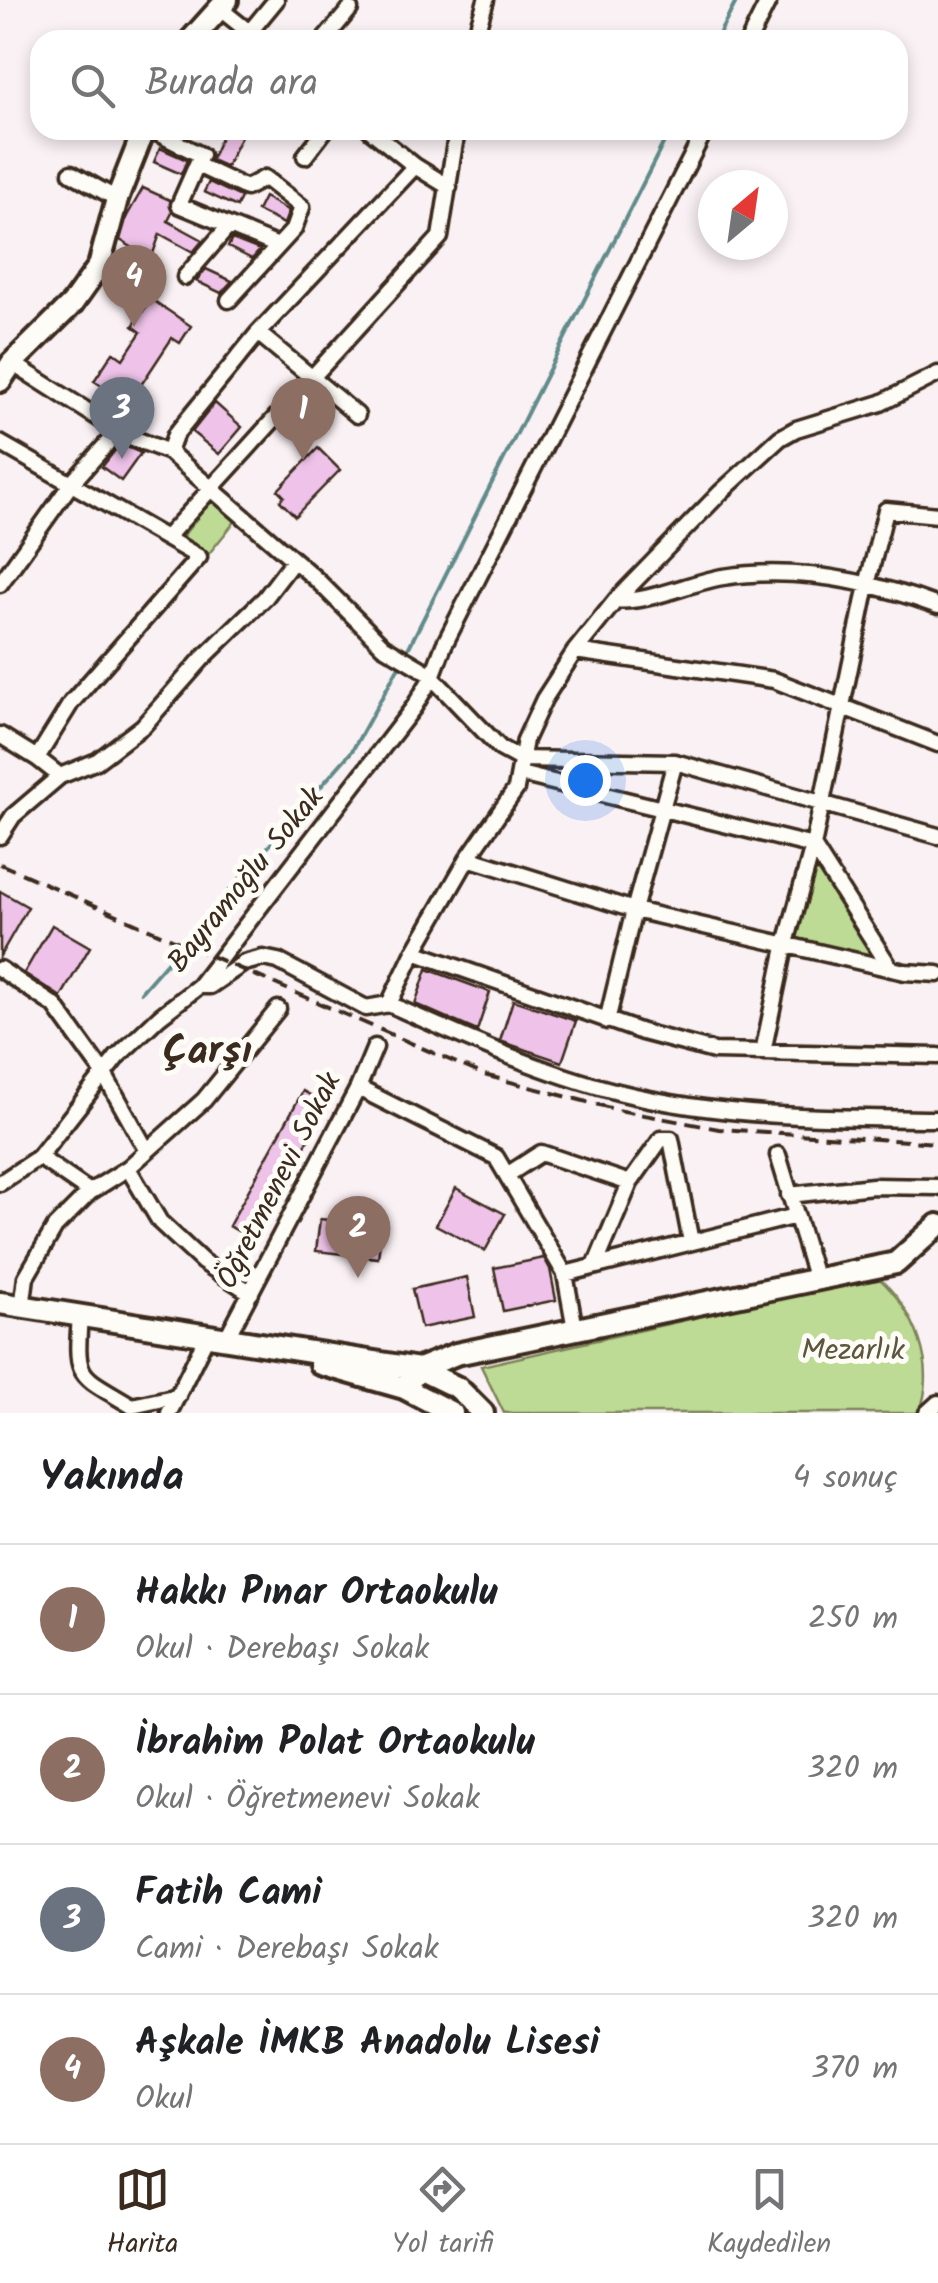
<!DOCTYPE html>
<html lang="tr">
<head>
<meta charset="utf-8">
<style>
  :root { --surface:#fff; --page:#f6f6f6; --text:#202124; --muted:#757577; --line:#e0e0e0; --accent:#3b2a1e }
  body { margin:0; font-family:Kalam,sans-serif; background:var(--page); color:var(--text) }
  .compass { position:absolute; left:698px; top:170px; width:90px; height:90px; border-radius:50%; background:var(--surface); box-shadow:0 5px 15px #0003; rotate:29deg }
  .you { position:absolute; left:585px; top:780px; width:35px; height:35px; margin:-25px; border:8px solid #fff; border-radius:50%; background:#1a73e8; box-shadow:0 0 0 15px #1a73e833 }
  .badge { display:grid; place-items:center; width:65px; height:65px; border-radius:50%; background:var(--accent); color:#fff; font-size:32px; font-weight:700 }
  .pin { position:absolute; translate:-50% -82px; filter:drop-shadow(0 2px 5px #0008) }
  .pin::after { content:''; position:absolute; top:52px; width:35px; height:30px; background:inherit; clip-path:polygon(0 0,100% 0,50% 100%) }
  .list { margin:0; padding:0; list-style:none }
  h2 { display:flex; justify-content:space-between; align-items:center; height:130px; margin:0; padding:0 40px; font-size:42px }
  h2 small { font-size:32px; font-weight:400; color:var(--muted) }
  .list li { display:grid; grid-template-columns:65px 1fr auto; gap:30px; align-items:center; box-sizing:border-box; height:150px; padding:0 40px; border-top:2px solid var(--line) }
  .list b { display:block; font-size:38px; white-space:nowrap }
  .list p { margin:0; font-size:32px; white-space:nowrap; color:var(--muted) }
  .list em { font-size:32px; font-style:normal; color:var(--muted) }
  .icon { flex:none; width:55px; height:55px; fill:none; stroke:currentColor; stroke-width:2; stroke-linecap:round; stroke-linejoin:round }
  .map { position:relative; flex:none; width:938px; height:1413px; overflow:hidden }
  .search { position:absolute; background:var(--surface); box-shadow:0 5px 15px #0003; left:30px; right:30px; top:30px; height:110px; display:flex; align-items:center; gap:25px; box-sizing:border-box; padding:0 35px; border-radius:30px; color:var(--muted); font-size:38px }
  .sheet { height:730px; background:var(--surface) }
  nav { display:flex; justify-content:space-around; align-items:center; box-sizing:border-box; height:140px; border-top:2px solid var(--line); background:var(--surface); font-size:28px; color:var(--muted) }
  nav a { display:grid; justify-items:center; gap:5px }
  nav .on { color:var(--accent) }
  .map>svg:first-child { display:block }
</style>
</head>
<body>
<div class="map">
<svg width="938" height="1413" viewBox="0 0 938 1413">
  <rect width="100%" height="100%" fill="#faf1f4"/>
  <filter id="ink" filterUnits="userSpaceOnUse"><feTurbulence type="fractalNoise" baseFrequency=".01" numOctaves="2"/><feDisplacementMap in="SourceGraphic" scale="20" xChannelSelector="R" yChannelSelector="G"/><feConvolveMatrix kernelMatrix="1 2 1 2 8 2 1 2 1" color-interpolation-filters="sRGB"/></filter>
  <g filter="url(#ink)">
    <path fill="#bddb94" stroke="#7c8259" stroke-width="2.5" d="M212 499 237 519 207 556 183 536Z
      M819 860 877 954 875 958 793 937 814 861Z
      M878 1277C915 1311 938 1366 919 1413H504L481 1366Z"/>
    <g fill="none" stroke-linecap="round" stroke-linejoin="round">
      <path stroke="#618b8a" stroke-width="4" d="M716 40 737 0
        M406 653 670 130
        M141 992 352 751 402 661"/>
    </g>
    <path fill="#efc3e9" stroke="#3b2a1e" stroke-width="2.5" d="M224 130 241 136 226 167 211 160Z
      M160 148 187 160 181 174 154 162Z
      M209 182 241 197 237 207 204 192Z
      M143 188 170 200 172 213 168 221 203 240 193 252 160 234 151 259 120 240 127 216Z
      M264 197 289 211 284 224 257 211Z
      M232 239 260 250 252 259 228 247Z
      M206 269 232 281 221 293 196 281Z
      M151 299 191 326 180 343 172 338 135 394 142 399 136 408 94 381 113 352 123 359 141 332 133 326Z
      M215 403 242 427 219 454 192 432Z
      M120 444 141 453 121 481 102 467Z
      M318 448 340 470 295 516 280 501 284 496 278 490Z
      M0 891 28 907 0 956Z
      M52 925 90 947 61 997 24 973Z
      M427 969 490 992 477 1031 415 1004Z
      M513 1000 576 1021 562 1062 500 1041Z
      M303 1091 328 1105 252 1239 229 1226Z
      M456 1188 505 1214 485 1251 436 1225Z
      M320 1219 382 1226 378 1258 316 1251Z
      M544 1258 550 1269 556 1300 503 1311 494 1268Z
      M467 1277 475 1317 421 1328 412 1289Z"/>
    <g fill="none" stroke-linecap="round" stroke-linejoin="round">
      <g stroke="#3b2a1e" stroke-width="21">
        <path id="street" d="M219 8 259 40
          M243 40 276 0
          M324 40 350 9
          M474 40 486 0
          M749 40 769 0
          M151 130 201 155 179 205 278 246
          M370 130 415 166 449 187
          M305 156 325 130
          M197 165 246 188 265 178 302 207 294 229 229 300
          M71 173 117 199
          M185 277 229 226
          M258 333 357 415
          M12 363 125 435 169 452 317 580 383 646 427 672 500 748 520 759 675 762 938 836
          M0 443 199 557 71 703 37 758 0 735
          M169 452 175 435 258 333 415 166
          M166 538 440 237 457 130
          M0 584 71 484 119 430
          M616 600C646 604 691 582 723 577 795 566 870 581 938 606
          M575 651 774 680 938 744
          M37 758 60 776 97 761 143 726 202 659 265 598 294 560
          M520 774 813 846 891 969
          M0 836 13 816 60 776
          M468 858 634 910 905 972 938 974
          M414 952 642 1032 714 1051 938 1056
          M0 969 55 1006 104 1074 147 1151
          M199 986H210L244 963 263 958 278 961 366 1008 389 1004C463 1037 539 1072 618 1092 722 1118 831 1118 938 1119
          M389 1004 414 952 468 858 516 789 525 740 544 699 575 651 616 600 720 493 780 438 796 429 881 403 938 374
          M607 1021 634 910 675 762
          M763 1052 785 947 813 846 867 585 886 510 938 515
          M358 1088 496 1157 565 1274 575 1329
          M778 1155 816 1280
          M39 1157 90 1192
          M128 1168 160 1222 203 1262 251 1293
          M507 1175 541 1153 630 1183 661 1139H671L691 1242
          M0 1183 39 1157 117 1057 159 1017 199 986 414 707 432 677 444 645 705 130
          M789 1195 873 1186 938 1187
          M595 1266 630 1183
          M565 1274 796 1216
          M22 1308 26 1277 55 1227 90 1192 128 1168 204 1100 278 1009
          M80 1316C75 1381 78 1373 132 1406L178 1396
          M227 1337 358 1088 375 1047
          M169 1413 208 1334
          M927 1413 938 1403"/>
      </g>
      <g stroke="#3b2a1e" stroke-width="28">
        <path id="secondary" d="M191 40 227 0
          M0 381 12 363 72 304 99 266 117 199 144 130
          M0 1303 419 1369 458 1388 483 1413
          M320 1364 404 1388 452 1413
          M404 1388 419 1369 456 1354 896 1263 938 1225"/>
      </g>
      <use href="#street" stroke="#fdfcf7" stroke-width="14"/>
      <use href="#secondary" stroke="#fdfcf7" stroke-width="20"/>
      <path stroke="#3b2a1e" stroke-width="4" stroke-dasharray="15 8" stroke-linecap="butt" d="M0 864 484 1075 618 1110 719 1129 938 1143"/>
    </g>
  </g>
  <g text-anchor="middle" stroke-width="10" stroke-linejoin="round" paint-order="stroke">
    <g font-size="30" fill="#3b2a1e" stroke="#fdfcf7">
      <text transform="translate(245 879) rotate(-51)" y="10">Bayramoğlu Sokak</text>
      <text transform="translate(278 1180) rotate(-63)" y="10">Öğretmenevi Sokak</text>
    </g>
    <g font-size="30" fill="#5c563c" stroke="#fdfcf7">
      <text x="853" y="1359">Mezarlık</text>
    </g>
    <g font-size="40" font-weight="bold" fill="#3b2a1e" stroke="#fdfcf7">
      <text x="207" y="1063">Çarşı</text>
    </g>
  </g>
</svg>
<svg class="compass" viewBox="-18 -18 36 36"><path d="M0-13l5 13h-10z" fill="#e53935"/><path d="M0 13l5-13h-10z" fill="#757577"/></svg>
<div class="you"></div>
<div class="pin badge" style="left:303px;top:460px;background:#8d6e63">1</div>
<div class="pin badge" style="left:358px;top:1278px;background:#8d6e63">2</div>
<div class="pin badge" style="left:122px;top:459px;background:#6b7280">3</div>
<div class="pin badge" style="left:134px;top:327px;background:#8d6e63">4</div>
<div class="search"><svg class="icon" aria-label="search" viewBox="0 0 24 24"><circle cx="10" cy="10" r="6"/><path d="M15 15l6 6"/></svg>Burada ara</div>
</div>
<section class="sheet">
<h2>Yakında<small>4 sonuç</small></h2>
<ul class="list">
<li><span class="badge" style="background:#8d6e63">1</span><div><b>Hakkı Pınar Ortaokulu</b><p>Okul · Derebaşı Sokak</p></div><em>250 m</em></li>
<li><span class="badge" style="background:#8d6e63">2</span><div><b>İbrahim Polat Ortaokulu</b><p>Okul · Öğretmenevi Sokak</p></div><em>320 m</em></li>
<li><span class="badge" style="background:#6b7280">3</span><div><b>Fatih Cami</b><p>Cami · Derebaşı Sokak</p></div><em>320 m</em></li>
<li><span class="badge" style="background:#8d6e63">4</span><div><b>Aşkale İMKB Anadolu Lisesi</b><p>Okul</p></div><em>370 m</em></li>
</ul>
</section>
<nav>
<a class="on"><svg class="icon" aria-label="map" viewBox="0 0 24 24"><path d="M3 6l6-2 6 2 6-2v14l-6 2-6-2-6 2zM9 4v14M15 6v14"/></svg>Harita</a>
<a><svg class="icon" aria-label="directions" viewBox="0 0 24 24"><path d="M12 3l9 9-9 9-9-9zM9 14v-3h6M13 9l2 2-2 2"/></svg>Yol tarifi</a>
<a><svg class="icon" aria-label="saved" viewBox="0 0 24 24"><path d="M7 4h10v16l-5-4-5 4z"/></svg>Kaydedilen</a>
</nav>
</body>
</html>
